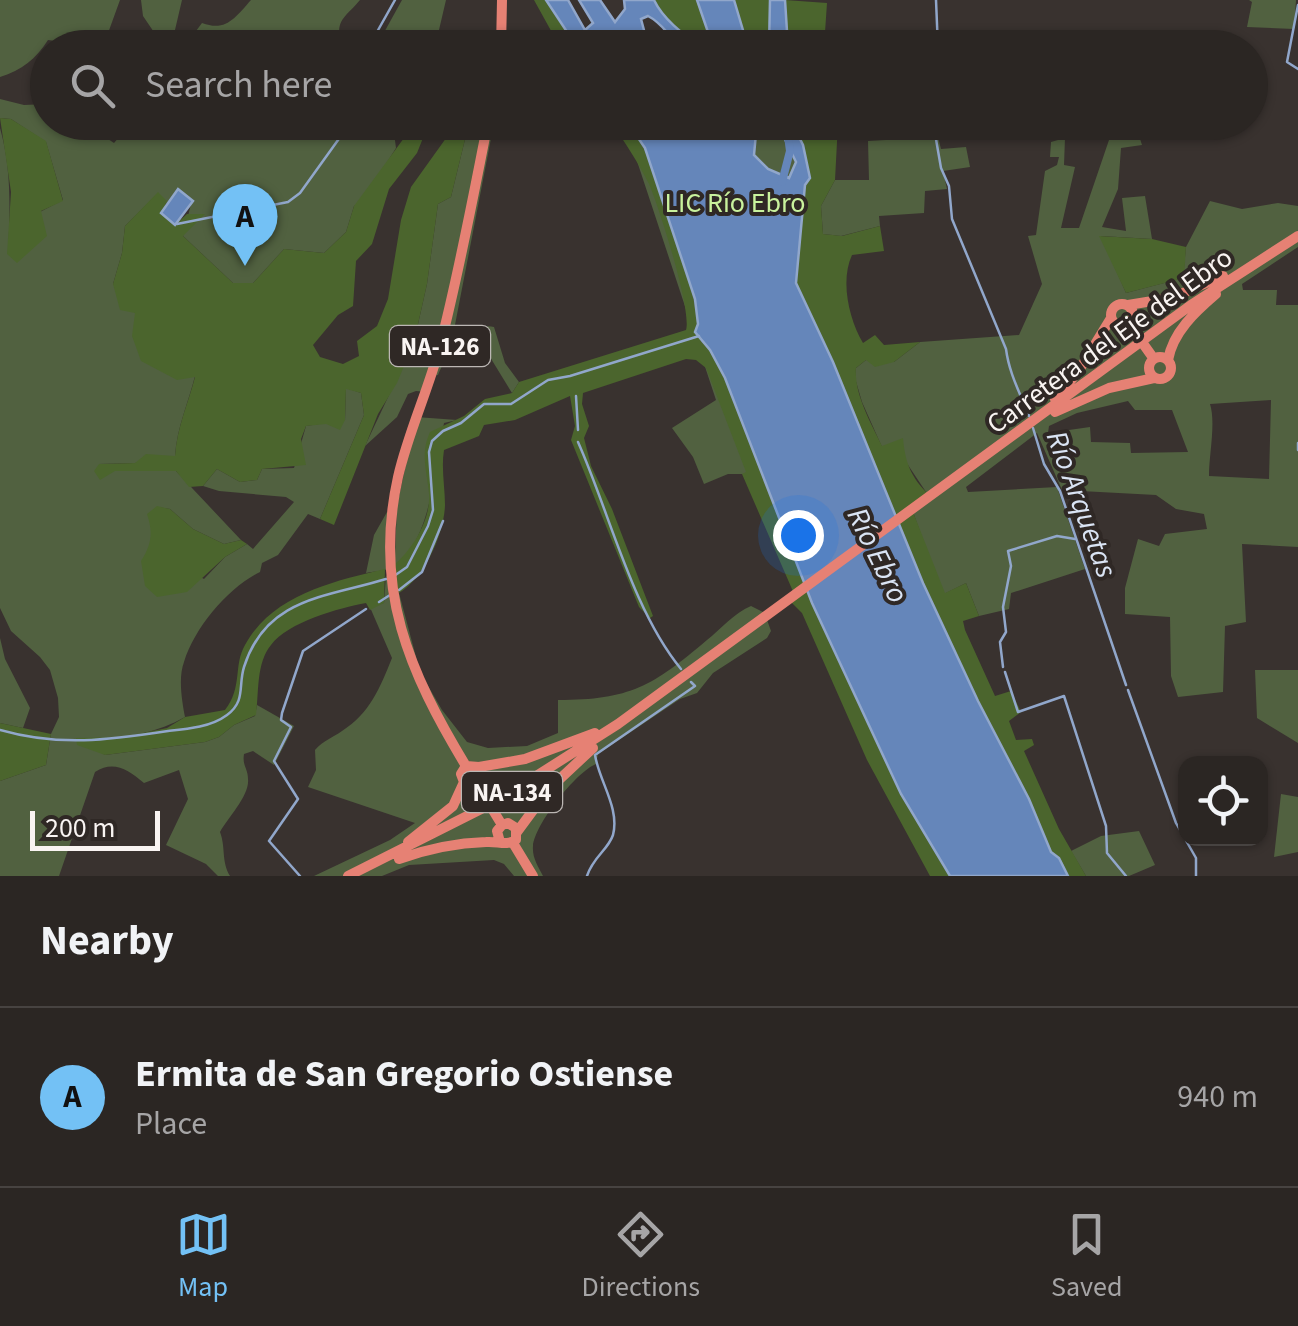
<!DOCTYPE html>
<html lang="en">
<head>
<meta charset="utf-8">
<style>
  :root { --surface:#2b2623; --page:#332e2b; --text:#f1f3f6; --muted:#a6a5a6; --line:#474341; --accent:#73c1f5 }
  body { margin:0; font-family:"Source Sans 3",sans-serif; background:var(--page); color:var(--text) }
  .controls { position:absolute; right:30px; bottom:30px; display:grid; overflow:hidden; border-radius:20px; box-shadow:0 2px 8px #0004 }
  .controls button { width:90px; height:90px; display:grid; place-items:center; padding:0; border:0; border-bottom:2px solid var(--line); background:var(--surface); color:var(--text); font:50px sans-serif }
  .scale { position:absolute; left:30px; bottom:25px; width:130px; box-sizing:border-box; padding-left:10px; border:5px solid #f9f4f2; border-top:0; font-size:28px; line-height:35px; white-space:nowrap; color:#f9f4f2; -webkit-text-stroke:8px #2f2825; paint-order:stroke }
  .you { position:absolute; left:798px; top:535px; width:35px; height:35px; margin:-25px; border:8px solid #fff; border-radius:50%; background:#1a73e8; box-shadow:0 0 0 15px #1a73e833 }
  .badge { display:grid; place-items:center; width:65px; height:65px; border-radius:50%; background:var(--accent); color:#111; font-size:32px; font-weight:700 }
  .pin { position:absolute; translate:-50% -82px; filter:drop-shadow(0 2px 5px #0008) }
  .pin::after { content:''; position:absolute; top:52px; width:35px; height:30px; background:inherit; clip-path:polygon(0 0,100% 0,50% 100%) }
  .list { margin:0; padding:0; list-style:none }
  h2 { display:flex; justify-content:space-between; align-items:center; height:130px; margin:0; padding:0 40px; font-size:42px }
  h2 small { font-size:32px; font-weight:400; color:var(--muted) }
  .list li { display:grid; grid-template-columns:65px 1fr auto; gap:30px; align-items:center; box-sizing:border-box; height:180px; padding:0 40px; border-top:2px solid var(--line) }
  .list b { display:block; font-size:38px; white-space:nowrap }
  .list p { margin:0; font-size:32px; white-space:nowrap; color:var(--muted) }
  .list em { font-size:32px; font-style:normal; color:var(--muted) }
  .icon { flex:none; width:55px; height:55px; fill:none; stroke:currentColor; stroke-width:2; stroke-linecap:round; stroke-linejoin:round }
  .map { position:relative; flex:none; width:1298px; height:876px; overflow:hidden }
  .search { position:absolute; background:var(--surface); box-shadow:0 2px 8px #0004; left:30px; right:30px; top:30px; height:110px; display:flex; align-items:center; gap:25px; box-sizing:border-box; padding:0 35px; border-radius:55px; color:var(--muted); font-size:38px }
  .sheet { height:310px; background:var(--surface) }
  nav { display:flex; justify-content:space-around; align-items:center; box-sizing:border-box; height:140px; border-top:2px solid var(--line); background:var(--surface); font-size:28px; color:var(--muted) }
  nav a { display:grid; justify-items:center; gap:5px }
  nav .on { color:var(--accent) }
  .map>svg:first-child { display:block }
</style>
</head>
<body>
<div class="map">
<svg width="1298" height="876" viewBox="0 0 1298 876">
  <rect width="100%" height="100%" fill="#39322f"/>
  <path fill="#516140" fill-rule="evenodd" d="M0 0H120L103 47H58L56 41 48 40C36 59 22 70 0 77Z
    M141 0H182L171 47H164L143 16Z
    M251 0H360C344 19 334 20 342 47H184L202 23C226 32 235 18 251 0Z
    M402 0H446L435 47H376Z
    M1249 0H1296L1294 29 1247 27 1252 2Z
    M0 99 24 105 47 104 48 122 84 123 114 143 120 136 115 123H400L394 133 396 148 362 202 354 206 346 232 324 253 284 249 253 283H233L183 236 192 200 168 205 158 193 125 226 122 253 113 284 135 313 195 376C188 404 177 427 175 456L135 463 99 464 115 471H176L241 540 224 544 193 529 170 509 157 507 150 547 204 579 225 557 247 544 253 549 294 502 286 497 219 491 203 486 217 469 240 482 257 480 262 469 294 468 306 426 345 420 346 388 361 393 364 415 320 519 308 514 278 555 262 563 260 572C228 588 195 627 184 662 178 678 182 701 185 717 154 735 112 741 77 738L105 755 205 742 219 737 234 725 255 716 257 705 294 726 274 765 253 751 244 754C242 766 248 768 248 779 250 795 228 818 220 832 226 848 221 861 230 876H218L206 864 166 845 188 799 179 770 144 783C128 770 114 760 95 772L59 876H0V781L46 765 51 734 59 717 58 698 50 670 40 657 11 631 0 608V128C12 171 10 211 8 255L38 213 63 200 46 142 11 119 0 118Z
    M469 123H494L454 330C468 336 480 323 494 327L505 363 519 382 512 393 482 344C460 350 447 352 438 375L432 376 427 392 416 391 408 394 397 417 365 446 414 342 427 284 438 204 451 197Z
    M612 123H809L817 310 931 562 913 512 926 492 906 462 882 447 862 402 855 378 856 368 866 360 894 362 920 342 1019 335 1042 284 1028 236 1036 235 1045 171 1057 165 1059 157H1050L1051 142 1065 138 1064 165 1075 167 1061 228H1079L1109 140 1108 129 1135 123 1142 145 1121 148 1118 189 1102 227 1126 231 1122 198 1145 196 1152 239 1101 236 1126 293 1183 278 1186 247 1210 201 1242 209 1278 203 1298 206V247L1242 284 1243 290H1277L1276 305H1298V547L1242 544 1246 622 1225 626 1223 692 1178 697 1171 676 1170 617 1125 614V588L1138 539 1159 546 1165 534 1207 529 1204 514 1176 509 1156 495 1062 490 1037 433 966 487 968 492 1057 487 1085 569 1011 593 1009 609 979 616 966 583 944 594 1076 876H936L745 474H728L704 484 693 457 672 428 716 400 635 155ZM1271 400 1269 479 1209 476C1209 454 1216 423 1210 404ZM1128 401 1135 410H1172L1188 452 1131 453 1130 443 1091 442 1090 427 1048 433 1049 426 1077 413Z
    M938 137 941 149 966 147 970 167 943 171 947 189 925 191 924 213 879 216 880 226 841 236 823 234 821 206 835 180H869L868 141Z
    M416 417 457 420 444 423C437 460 430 543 396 565 389 571 375 571 366 573L374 535 387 512 395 511V556L397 506Z
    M386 575 399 593 420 672 442 710 467 742 488 748 527 746 558 733V700C630 700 653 686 707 640 721 629 734 613 751 606L769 615 766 617 771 631 767 638 713 673 697 693 680 699 598 754 596 764C576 772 535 824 533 846 532 858 538 866 543 876H514L504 864 494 860 409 865 382 876H314L390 840 415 823 308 787 316 770 315 750C324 740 332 738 342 731 370 713 380 688 392 658L369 605 384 603Z
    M0 638 5 659 30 708 23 728 0 723Z
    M1255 670H1298V743L1257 718Z
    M1281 794 1298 797V852L1274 857Z
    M1139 831 1155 865 1129 876H1086L1071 851 1101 836Z"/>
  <path fill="#4b652d" d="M534 0H546L577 47H560Z
    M654 0H697L709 36 700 44C684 36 661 17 654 0Z
    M734 0H770L769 47H748Z
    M785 0 827 3 824 47H788Z
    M0 118 11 119 46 141 63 201 41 211 47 236 17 263 7 254 11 192Z
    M415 123H429L417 153 389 189 372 244 356 261 353 306 338 315 313 345 320 357 343 364 359 356 357 341 377 326 388 299 401 220 411 187 454 127 469 123 451 197 438 204 427 284 414 342 397 383 378 414 334 525 320 519 364 415 361 393 346 389 345 420 340 430 326 424 306 426 301 439 306 465 262 469 257 480 240 482 217 469 203 486 189 487 176 471H115L100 480 94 471 99 464 135 463 146 454 175 456C177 427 188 404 195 377L177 380 141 361 132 336 135 313 120 310 113 284 122 253 125 226 158 192 167 201 162 213 176 224 187 214H205L183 236 233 283H253L284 249 324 253 346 232 354 206Z
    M612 123H628C667 180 690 273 701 342L710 350 725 378 812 603 901 794 950 876H930L867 760 802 613 790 601 795 596 742 474 746 472 706 368 696 360 686 359 583 393 582 404 589 426 584 438 591 466 612 509 653 616 650 618 639 607 571 440 575 426 570 396 515 420 484 425 479 436 444 450C441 468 445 487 445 505 444 535 424 578 399 593L394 590 390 568C411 553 431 520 429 494 427 471 420 454 430 432L464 416 485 399 512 393 519 382 686 330C692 310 659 207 649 184 638 162 625 143 612 123Z
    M792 123H838L835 180 821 206 823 234 842 236 880 226 884 251 852 255C840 281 849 319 863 343L875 335 884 345 920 342 894 362 875 367 866 360 856 368C854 394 871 423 882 446L903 438C905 461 910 475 926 492L933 489 913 512 945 593 966 583 979 616 963 621 965 630 995 696 1011 691 1021 712 1009 721 1016 740 1032 739 1034 745 1024 751 1059 829 1086 876H1068L1059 859 1051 852 1029 799 978 701 923 583 833 362 796 283 805 185 803 145Z
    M1099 236 1152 239 1186 247 1184 278 1126 293Z
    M157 506 170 509 193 529 224 544 241 540 247 544 225 557 187 592 157 597 145 586 141 561C152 544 153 532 147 514Z
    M385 569 384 603 370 610 366 603C339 608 288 622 271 645 256 663 259 693 256 715L234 725 219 737 205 742 105 755 77 745 76 738 123 737 167 728 185 717 225 710C243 687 233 666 245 645 272 595 334 581 385 569Z
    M0 723 51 734 46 765 0 781Z"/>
  <path fill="#6586ba" stroke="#91a7cb" stroke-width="2.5" d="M546 0H568L585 30 593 23 579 0H600L615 22 625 9 624 0H654C662 17 683 36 700 44L709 35 697 0H734L748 47C731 48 688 52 677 43 666 33 662 23 648 16L641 19 645 34 653 43 651 47H577Z
    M770 0H785L788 47H769Z
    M719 122 728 127 732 123H757L754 155 768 169 789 178 796 162 777 123H792L803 145 810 178 805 185 796 283 833 362 923 583 978 701 1029 799 1051 852 1059 858 1068 876H950L901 794 812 603 725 378 710 350 695 332 698 324 695 299 645 148 628 123Z
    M178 189 193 201 175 225 161 213Z"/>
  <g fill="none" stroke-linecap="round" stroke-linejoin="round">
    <path stroke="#91a7cb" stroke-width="2.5" d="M936 0 938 48
      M1298 5 1287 62 1298 69
      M368 48 395 0
      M933 122 941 168 949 186 952 219 1006 349C1009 373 1020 393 1029 416
      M177 224 288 202 300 193 351 122
      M576 396 578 430
      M1033 428 1044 464 1060 491 1126 685
      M578 442C610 514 632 609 681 669
      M1298 443V450
      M394 576 407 567 428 526 433 510 429 452 432 441 443 431 461 423 484 404H511L548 380 570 376 699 336
      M399 590 422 572 443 521
      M379 602 390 595
      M1003 667 1000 642 1006 632 1003 607 1011 566 1008 551 1057 536 1075 539
      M1005 672 1018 712 1064 696 1106 826 1107 853 1126 876
      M1128 690 1176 823 1196 858V876
      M0 730C59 747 109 740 168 731 188 729 211 727 227 715 246 701 238 686 244 667 266 597 328 597 386 579
      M300 876 269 841 298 799 274 761 291 727 281 720 282 713 303 651 366 609
      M587 876C593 857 608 850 613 835 620 808 599 781 595 755L695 686 691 682"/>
    <path stroke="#6586ba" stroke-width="8" d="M782 182 790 151 786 122"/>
    <path stroke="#e68174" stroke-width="10" d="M501 48 502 0
      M1111 315a11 11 0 1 1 22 0a11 11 0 1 1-22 0Z
      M1128 305 1171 298 1223 276
      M1129 324 1154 359
      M1149 368a11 11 0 1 1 22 0a11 11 0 1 1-22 0Z
      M1168 360C1173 332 1195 312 1216 294
      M1055 399 1078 372 1111 318
      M1055 412 1109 388 1154 378
      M466 766C409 672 373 589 398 477 408 433 428 391 440 346 459 273 473 197 488 122
      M479 767 480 781 473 786 464 782 461 774 466 766 479 767 525 759 595 733
      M477 784 502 825
      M517 832 548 790 593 748
      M408 842 453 806 464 782
      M513 843 533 876
      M399 859C427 849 455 843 486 842 498 841 506 846 516 840V828L508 823 502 825 497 831 500 842
      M348 876 497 801 618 724 1191 305 1298 236"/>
  </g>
  <g text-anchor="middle" stroke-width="8" stroke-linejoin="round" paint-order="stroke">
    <g fill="#2f2825" stroke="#bcb7b4" stroke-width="2.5">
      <rect x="390" y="326" width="100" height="40" rx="8"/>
      <rect x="462" y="772" width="100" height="40" rx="8"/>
    </g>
    <g font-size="25" font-weight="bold" fill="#f9f4f2">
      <text x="440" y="355">NA-126</text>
      <text x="512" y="801">NA-134</text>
    </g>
    <g font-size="28" fill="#c9f29d" stroke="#2f2825">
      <text x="735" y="212">LIC Río Ebro</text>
    </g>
    <g font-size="28" fill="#f9f4f2" stroke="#2f2825">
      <text transform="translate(1109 340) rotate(-36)" y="10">Carretera del Eje del Ebro</text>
    </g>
    <g font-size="30" font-style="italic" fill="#dae4f4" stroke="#2f2825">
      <text transform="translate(1082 504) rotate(70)" y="10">Río Arquetas</text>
      <text transform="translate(878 555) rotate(64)" y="10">Río Ebro</text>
    </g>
  </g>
</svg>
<div class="controls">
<button><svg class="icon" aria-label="locate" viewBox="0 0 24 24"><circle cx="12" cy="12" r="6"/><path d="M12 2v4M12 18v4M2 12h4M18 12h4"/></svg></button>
</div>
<div class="scale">200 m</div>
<div class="you"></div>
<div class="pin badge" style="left:245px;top:266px">A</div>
<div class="search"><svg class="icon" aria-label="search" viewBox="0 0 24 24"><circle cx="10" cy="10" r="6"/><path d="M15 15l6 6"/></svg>Search here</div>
</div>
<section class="sheet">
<h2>Nearby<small></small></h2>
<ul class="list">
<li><span class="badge">A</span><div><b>Ermita de San Gregorio Ostiense</b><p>Place</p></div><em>940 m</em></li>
</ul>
</section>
<nav>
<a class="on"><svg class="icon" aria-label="map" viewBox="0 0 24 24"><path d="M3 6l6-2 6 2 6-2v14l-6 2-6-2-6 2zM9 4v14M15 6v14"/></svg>Map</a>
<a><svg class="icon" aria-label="directions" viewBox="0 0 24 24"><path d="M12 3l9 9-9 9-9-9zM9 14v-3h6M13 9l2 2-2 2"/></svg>Directions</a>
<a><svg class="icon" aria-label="saved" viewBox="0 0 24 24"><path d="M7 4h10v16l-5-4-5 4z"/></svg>Saved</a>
</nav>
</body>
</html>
